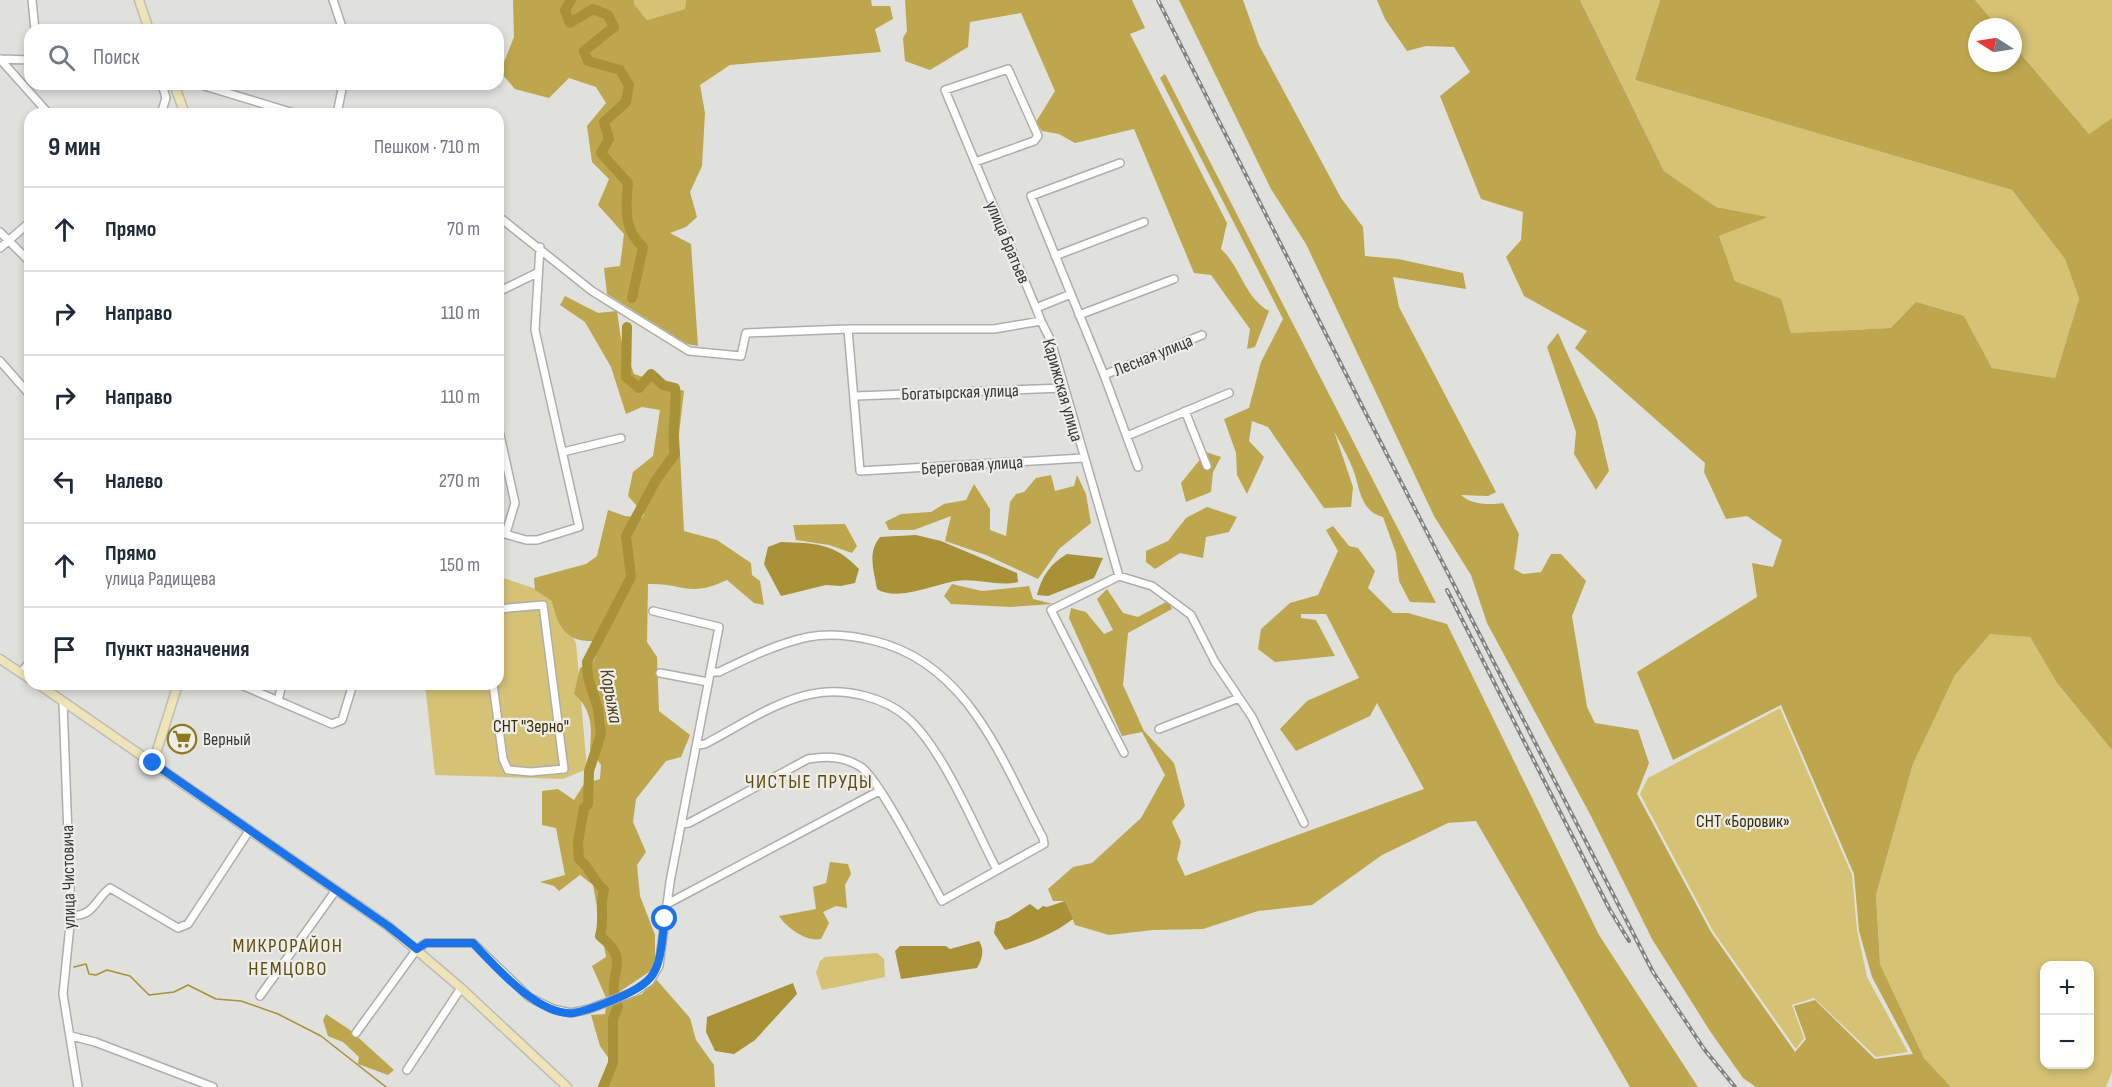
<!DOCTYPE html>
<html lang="ru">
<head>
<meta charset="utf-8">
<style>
  :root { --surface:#fff; --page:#f2f2f3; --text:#1f2937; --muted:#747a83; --line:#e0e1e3 }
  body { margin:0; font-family:"Sofia Sans Condensed",sans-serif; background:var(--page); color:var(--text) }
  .controls { position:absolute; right:18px; bottom:18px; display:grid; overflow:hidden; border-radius:12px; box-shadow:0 3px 9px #0003 }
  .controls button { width:54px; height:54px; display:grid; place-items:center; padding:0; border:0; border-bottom:2px solid var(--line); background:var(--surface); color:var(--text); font:30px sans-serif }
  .compass { position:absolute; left:1968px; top:18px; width:54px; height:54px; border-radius:50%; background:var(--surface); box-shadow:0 3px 9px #0003; rotate:282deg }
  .stop { position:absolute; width:18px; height:18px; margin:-14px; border:4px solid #1a73e8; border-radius:50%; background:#fff }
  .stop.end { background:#1a73e8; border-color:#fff; box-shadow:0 2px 6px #0008 }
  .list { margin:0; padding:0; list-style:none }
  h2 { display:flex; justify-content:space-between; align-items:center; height:78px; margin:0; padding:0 24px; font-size:26px }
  h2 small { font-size:20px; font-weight:400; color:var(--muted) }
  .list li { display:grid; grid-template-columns:39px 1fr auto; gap:18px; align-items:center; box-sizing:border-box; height:84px; padding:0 24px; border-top:2px solid var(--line) }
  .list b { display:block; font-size:22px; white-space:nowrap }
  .list p { margin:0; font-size:20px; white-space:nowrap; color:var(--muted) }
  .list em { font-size:20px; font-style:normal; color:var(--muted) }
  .icon { flex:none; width:33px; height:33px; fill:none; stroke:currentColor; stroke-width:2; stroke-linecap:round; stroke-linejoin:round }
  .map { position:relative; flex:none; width:2112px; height:1087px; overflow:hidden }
  .search { position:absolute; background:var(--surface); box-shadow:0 3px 9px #0003; left:24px; top:24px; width:480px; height:66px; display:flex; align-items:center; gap:15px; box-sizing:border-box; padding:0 21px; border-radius:18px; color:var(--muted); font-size:22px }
  .panel { position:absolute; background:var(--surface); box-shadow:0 3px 9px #0003; left:24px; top:108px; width:480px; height:582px; border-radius:18px }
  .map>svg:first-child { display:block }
</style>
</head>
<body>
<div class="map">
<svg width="2112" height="1087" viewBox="0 0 2112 1087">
  <rect width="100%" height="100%" fill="#e0e0dc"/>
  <path fill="#d6c275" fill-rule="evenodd" d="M634 0H686L685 9 647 20 634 4Z
    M1580 0H1660L1635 80 2012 190 2065 259 2079 300 2055 378 1992 368 1964 316 1891 328 1791 333 1780 299 1735 281 1719 236 1767 217 1716 207 1664 171Z
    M1975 0H2112V118L2089 134 2013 45V27H1998Z
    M498 576 548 593 576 643 587 769 563 779 435 775 425 684H498Z
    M1990 633 2030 637 2057 683 2112 750V1072L2106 1087H1951L1924 1058 1880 964 1876 895 1913 764 1955 675ZM2044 966H2090V1064H2044Z
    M1780 708 1852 875 1857 930 1867 977 1908 1052 1876 1057 1814 998 1792 1005 1804 1038 1796 1049 1713 931 1640 794 1648 778Z
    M877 953 884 959 885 977 822 990 816 973 820 961 825 957Z"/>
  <path fill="#bda64d" d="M513 0H634V4L647 20 685 9 686 0H871L872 6H890L893 19 875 29 881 52 730 65 700 85 705 113 702 166 690 192 697 217 686 227 670 233 691 244 698 346 687 344 607 294 604 268 620 266 624 234 598 205 609 179 592 162 587 126 606 103 596 87 569 78 549 98 515 89 500 72 514 37Z
    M905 0H1132L1145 28 1130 34 1227 223 1221 249C1241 267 1244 297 1269 311L1255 347 1247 349 1250 329 1211 275 1194 273 1134 129 1075 143 1059 134 1042 131 1036 122 1055 91 1021 13 970 22 968 47 930 70 905 61 903 38 907 31Z
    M1179 0H1243L1259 45 1341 198 1363 227 1365 256 1398 259 1463 273 1466 289 1393 277 1399 307 1496 492 1488 496 1461 495C1471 505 1490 505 1503 503L1519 534 1514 569 1523 574 1541 572 1551 554H1561L1586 581 1572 616 1587 707 1595 723 1638 730 1649 763 1637 794 1711 932 1795 1052 1806 1039 1794 1006 1815 1000 1875 1059 1913 1054 1872 977 1859 931 1854 874 1781 705 1673 760 1637 672 1757 597 1752 563 1773 567 1782 540 1747 516 1726 519 1704 472 1705 463 1575 348 1587 331 1524 296 1506 257 1521 240 1523 212 1481 199 1440 96 1470 72 1454 47 1426 46 1407 51 1385 19 1377 0H1580L1664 171 1716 207 1768 217 1719 236 1735 281 1781 299 1791 333 1891 328 1916 302 1964 316 1992 368 2055 378 2079 299 2065 259 2012 190 1635 80 1660 0H1975L1998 27H1977V63H2013V45L2089 134 2112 118V750L2057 683 2030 637 1990 634 1955 675 1913 764 1876 895 1880 964 1924 1058 1951 1087H1756L1743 1078 1710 1031 1652 939 1591 816 1487 623 1471 575 1434 516 1306 244 1271 189Z
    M1165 74 1436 603 1410 602 1399 581 1396 553 1383 517C1360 511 1360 488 1353 469 1348 456 1340 443 1334 431L1353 487 1351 507 1324 508 1268 427 1252 421 1249 441 1264 457 1247 494 1237 475 1236 453 1224 419 1249 408 1261 362 1283 319 1160 78Z
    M565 296 598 313 617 311 621 339 634 374 684 391 679 434 684 531 717 540 751 563 752 575 760 581 764 605 754 603 727 580C689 598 684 583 648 584L647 642 657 657 659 711 690 735 681 757 666 761 636 799 633 822 646 852 637 865 640 896 655 935V968L607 1000 592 966 606 957 593 885 580 875 559 891 554 886 540 882 565 875 556 828 542 825V791L558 789 574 800 584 784 600 779 601 765 590 749C592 727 592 709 574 694L580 668 594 661 599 647 592 641C565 642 557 624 552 601L535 590 534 578 586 564 597 556 608 510 625 516 642 518 644 514 628 496 633 472 653 456 660 410 642 407 626 414 611 367 585 322 560 305Z
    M1558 333 1597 420 1609 471 1596 490 1574 454 1576 432 1547 347Z
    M1206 452 1221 457 1213 472 1211 492 1186 502 1181 483Z
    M1051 475 1055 491 1074 486 1077 475 1086 494 1091 523 1059 549 1038 579 986 555 945 541 951 516 914 530H889L885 522 901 514 931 512 944 504 966 500 974 484 990 509V530L1006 536 1010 502 1016 494 1024 492 1036 478Z
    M1207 507 1237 517 1229 532 1206 537 1203 558 1180 553 1155 569 1146 562V551L1168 541 1186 518Z
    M845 524 857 546 852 553 829 545 796 540 793 525Z
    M1333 526 1349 546 1358 548 1375 571 1368 588 1393 613H1408L1447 624 1599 935 1698 1087H1630L1476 821 1448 823 1382 855 1312 905 1258 911 1203 929 1153 930 1109 935 1075 925 1065 901H1053L1048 889 1073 867 1092 863 1141 818 1165 775 1142 732 1122 736 1069 618 1071 608 1086 612 1104 634 1113 630 1097 599 1107 589 1123 613 1138 617 1168 601 1172 609 1128 633 1123 685 1144 731 1174 763 1185 806 1172 822 1181 842 1177 859 1185 876 1424 789 1377 703 1370 716 1296 751 1280 729 1307 701 1359 678 1326 614H1301V618L1316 620 1335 656 1275 662 1258 649 1261 629 1290 603 1318 595 1338 551 1326 530Z
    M952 584 982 591 1029 586 1033 599 1053 604 1010 607 951 604 944 596Z
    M830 862 848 864 851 874 845 885 847 908 836 906 823 912 829 923 821 939C806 942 787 928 779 916L816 909 813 887 826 883Z
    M655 978 690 1018 696 1040 714 1065 715 1087H602L610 1060 600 1046 591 1015 605 1014 606 1007 642 994Z
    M326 1014 350 1030 394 1070 388 1075 358 1064 359 1057 343 1042 328 1036 323 1020Z"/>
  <path fill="#a89137" d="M916 535 941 541 1017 573 1018 582C997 587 977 578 956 581 935 584 897 602 877 589 874 570 867 553 880 537Z
    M781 542C815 543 835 543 859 569L855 583 841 586 826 585 781 596 764 564 768 547Z
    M1067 554 1103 558 1094 578 1048 596 1037 595C1042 576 1050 564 1067 554Z
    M1065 901 1073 919C1052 935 1030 943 1005 950L994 933 996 922 1008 918 1030 904 1038 910 1043 906 1047 907Z
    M979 941C985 950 982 959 977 968L901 979 895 951 900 946H946L950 949Z
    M793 983 797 994 755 1040 734 1054 715 1051 706 1032 707 1017Z"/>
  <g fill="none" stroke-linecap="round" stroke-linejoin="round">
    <path stroke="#a89137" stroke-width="1.5" d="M74 967 86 964 89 974 96 975 107 970 130 976 149 995 174 992 188 985 216 999 241 1001 278 1014 321 1036 386 1087"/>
    <path stroke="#a89137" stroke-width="10" d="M571 0 565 10 570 23 593 9 608 15 614 27 584 51 588 61 620 70 629 85 626 102 604 122 609 139 601 153 628 183C626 206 623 230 643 247L632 298
      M603 1087 613 1063V1019L618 1006C603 972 635 964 600 936 605 919 599 906 604 890 592 879 591 869 579 859L578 842 584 808 588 804 589 771 601 734 598 709 588 677 587 662 631 577 626 536 656 480 675 454C670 431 678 411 675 388L663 385 651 374 639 388 626 377 627 327"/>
    <g stroke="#afaeab" stroke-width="10">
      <path id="minor" d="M32 0 35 30
        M333 0 343 30
        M0 59 49 114
        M0 59 30 60
        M198 84 297 114
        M161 114 166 98 162 84
        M337 114 343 84
        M975 162 1034 141 1038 136 1008 69 945 90 1036 308 1041 321
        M1120 163 1031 196 1104 375 1138 467
        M498 216 592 291 689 351 741 356 746 333 848 329H994L1041 321 1051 341 1119 576
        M0 232 30 262
        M0 248 30 222
        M1055 256 1144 222
        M498 292 537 273
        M1036 308 1071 294
        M1079 315 1174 279
        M848 329 860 471 1083 458
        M0 361 30 395
        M1104 375 1202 335
        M856 396 1064 388
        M1185 411 1207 466
        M498 426 515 503 506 533
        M1127 436 1229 393
        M563 452 621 438
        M498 532 526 540H537L579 527 535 330 540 247
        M21 673 30 661
        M660 673 708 682
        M239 684 332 724 342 720 353 684
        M493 684 503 759 508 770 531 772 564 769 543 605 498 609
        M278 701 282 684
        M63 702 71 915 63 994 78 1087
        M1159 729 1239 698
        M697 745 705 744C738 727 775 701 812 694 844 687 886 697 910 720 944 752 975 828 997 870
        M1124 753 1051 610 1119 576 1152 586 1191 615 1215 662 1252 717 1304 823
        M682 824 689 823 808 759C827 756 843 756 861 767 880 780 928 875 942 901L1044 844 1043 838C1002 761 969 664 875 641 855 636 829 633 808 637 776 644 748 658 719 672H710
        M667 904 879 791
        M71 915C93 918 96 898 110 888L178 928 188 924 249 831
        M260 996 336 890
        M356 1033 417 949 426 943H473L529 997 553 1009 571 1013 589 1009 634 992 650 981 659 966 670 882 719 627 653 611
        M71 1036 95 1042 213 1087
        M407 1070 461 988"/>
    </g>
    <g stroke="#bcbcbb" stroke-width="11">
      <path id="major" d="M139 0 149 30
        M174 84 185 114
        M0 659 30 679
        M38 684 388 926 461 988 567 1087
        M153 763 178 684"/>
    </g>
    <use href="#minor" stroke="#fff" stroke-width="7"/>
    <use href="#major" stroke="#efe3b8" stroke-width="8"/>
    <g stroke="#82827f" stroke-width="4">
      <path id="rail" d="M1158 0 1362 406 1653 972 1704 1049 1735 1087
        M1447 590 1610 910 1629 941"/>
    </g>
    <use href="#rail" stroke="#eeede9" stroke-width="1.5" stroke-dasharray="4.5" stroke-linecap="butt"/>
  </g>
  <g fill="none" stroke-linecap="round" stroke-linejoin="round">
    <path stroke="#1a73e8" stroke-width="8" d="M153 763 388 926 417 949 426 943H473C495 966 538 1016 573 1013 587 1011 600 1005 613 1000 663 980 658 968 665 919"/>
  </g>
  <defs>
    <g id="supermarket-ring" transform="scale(1.5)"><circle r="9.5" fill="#eeede9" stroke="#8e791e" stroke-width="1.5"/><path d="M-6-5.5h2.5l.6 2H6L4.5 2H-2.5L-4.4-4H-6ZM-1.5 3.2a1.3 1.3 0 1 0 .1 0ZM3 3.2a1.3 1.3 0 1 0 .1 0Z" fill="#8e791e"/></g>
  </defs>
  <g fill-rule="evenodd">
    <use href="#supermarket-ring" x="182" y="739"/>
  </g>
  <g text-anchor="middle" stroke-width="4.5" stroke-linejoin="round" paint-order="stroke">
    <g font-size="18" fill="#393937" stroke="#eeede9">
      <text transform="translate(1008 242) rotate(67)" y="6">улица Братьев</text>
      <text transform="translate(1153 355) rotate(-22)" y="6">Лесная улица</text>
      <text transform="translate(1063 390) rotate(74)" y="6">Карижская улица</text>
      <text transform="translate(960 392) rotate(-2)" y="6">Богатырская улица</text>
      <text transform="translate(972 465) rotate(-4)" y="6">Береговая улица</text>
      <text transform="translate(68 877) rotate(-91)" y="6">улица Чистовича</text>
    </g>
    <g font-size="18" fill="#392f07" stroke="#eeede9">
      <text x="531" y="732">СНТ "Зерно"</text>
      <text x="1743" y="827">СНТ «Боровик»</text>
    </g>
    <g font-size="18" fill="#393937" stroke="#eeede9" text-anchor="start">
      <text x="203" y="745">Верный</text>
    </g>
    <g font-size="20" font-style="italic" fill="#4c421d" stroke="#eeede9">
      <text transform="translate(612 696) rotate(80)" y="7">Корыжа</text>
    </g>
    <g font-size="20" letter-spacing="1.5" fill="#5b4d0e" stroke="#eeede9">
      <text x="809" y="788">ЧИСТЫЕ ПРУДЫ</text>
      <text x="288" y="952">МИКРОРАЙОН<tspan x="288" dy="23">НЕМЦОВО</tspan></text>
    </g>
  </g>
</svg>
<div class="controls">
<button>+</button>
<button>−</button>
</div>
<svg class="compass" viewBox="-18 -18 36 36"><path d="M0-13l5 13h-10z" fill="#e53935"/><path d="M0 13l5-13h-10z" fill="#747a83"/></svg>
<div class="stop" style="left:665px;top:919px"></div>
<div class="stop end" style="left:153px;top:763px"></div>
<div class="search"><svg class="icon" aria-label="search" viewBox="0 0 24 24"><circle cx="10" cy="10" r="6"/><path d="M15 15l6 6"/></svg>Поиск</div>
<section class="panel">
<h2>9 мин<small>Пешком · 710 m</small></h2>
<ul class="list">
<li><svg class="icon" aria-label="ahead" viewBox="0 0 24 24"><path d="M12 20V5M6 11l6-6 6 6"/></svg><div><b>Прямо</b></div><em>70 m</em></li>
<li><svg class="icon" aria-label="right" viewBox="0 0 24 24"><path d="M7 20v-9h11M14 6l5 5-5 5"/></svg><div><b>Направо</b></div><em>110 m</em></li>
<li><svg class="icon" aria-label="right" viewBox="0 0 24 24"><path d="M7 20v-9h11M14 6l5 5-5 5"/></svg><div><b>Направо</b></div><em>110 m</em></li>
<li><svg class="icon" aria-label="left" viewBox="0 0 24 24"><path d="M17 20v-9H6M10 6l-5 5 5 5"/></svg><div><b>Налево</b></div><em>270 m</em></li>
<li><svg class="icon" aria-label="ahead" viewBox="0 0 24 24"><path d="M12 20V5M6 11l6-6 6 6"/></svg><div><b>Прямо</b><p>улица Радищева</p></div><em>150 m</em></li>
<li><svg class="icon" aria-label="arrive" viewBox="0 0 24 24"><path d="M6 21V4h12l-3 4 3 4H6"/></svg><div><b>Пункт назначения</b></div></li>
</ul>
</section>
</div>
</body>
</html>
